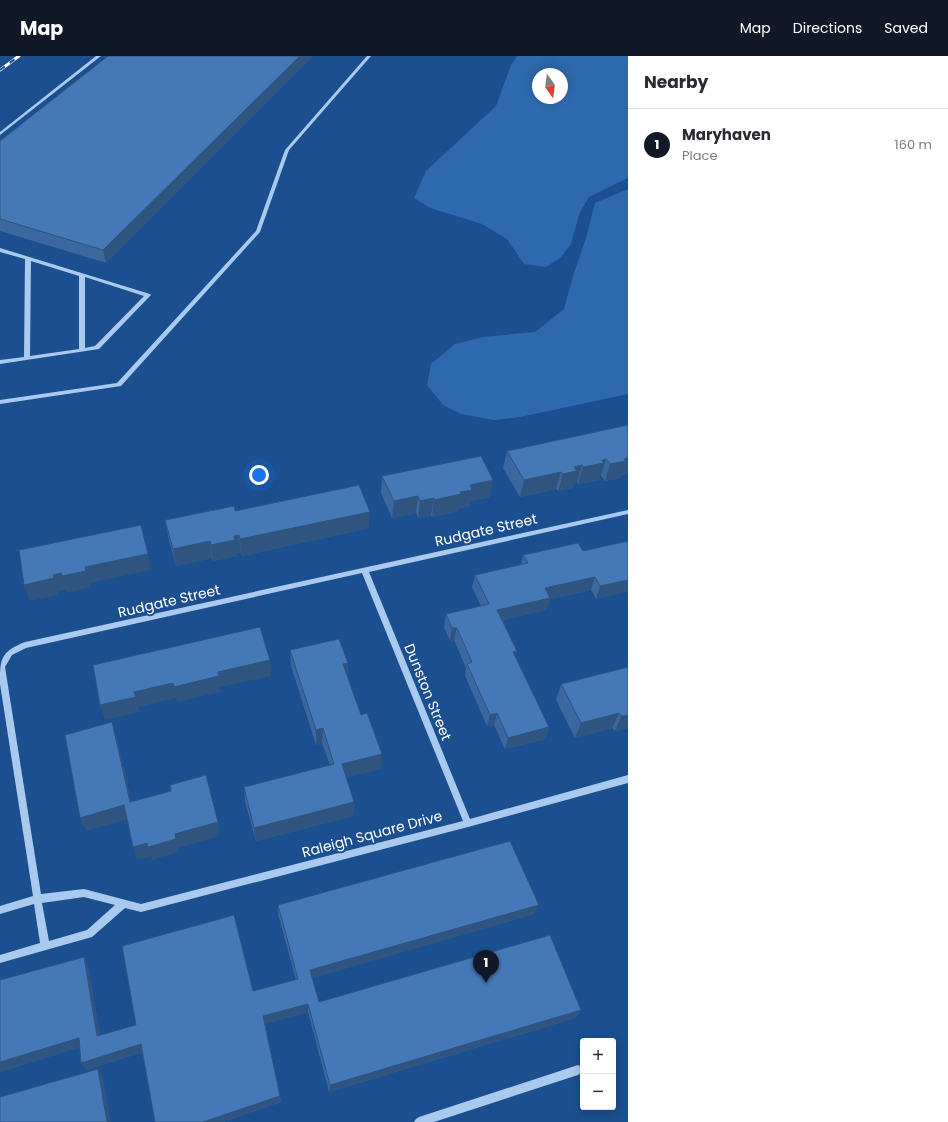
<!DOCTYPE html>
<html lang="en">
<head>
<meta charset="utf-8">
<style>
  :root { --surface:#fff; --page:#f7f7f7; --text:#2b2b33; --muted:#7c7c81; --line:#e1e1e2; --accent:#111827 }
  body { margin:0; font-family:Poppins,sans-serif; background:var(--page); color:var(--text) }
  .controls { position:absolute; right:12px; bottom:12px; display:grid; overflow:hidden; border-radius:4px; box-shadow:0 2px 10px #0003 }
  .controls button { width:36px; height:36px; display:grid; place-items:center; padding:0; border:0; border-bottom:1px solid var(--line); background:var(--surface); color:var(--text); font:20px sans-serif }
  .compass { position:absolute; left:532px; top:12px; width:36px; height:36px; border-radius:50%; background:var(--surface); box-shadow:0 2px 10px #0003; rotate:166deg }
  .you { position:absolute; left:259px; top:419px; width:14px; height:14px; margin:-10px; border:3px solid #fff; border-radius:50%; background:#1a73e8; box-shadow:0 0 0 6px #1a73e833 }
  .badge { display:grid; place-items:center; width:26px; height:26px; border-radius:50%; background:var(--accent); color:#fff; font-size:13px; font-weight:700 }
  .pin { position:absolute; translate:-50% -33px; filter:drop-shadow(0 1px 2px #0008) }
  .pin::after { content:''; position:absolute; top:21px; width:14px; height:12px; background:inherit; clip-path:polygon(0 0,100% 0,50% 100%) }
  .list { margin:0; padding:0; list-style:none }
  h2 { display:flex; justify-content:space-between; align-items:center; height:52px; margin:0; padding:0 16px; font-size:17px }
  h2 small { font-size:13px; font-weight:400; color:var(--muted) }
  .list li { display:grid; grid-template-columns:26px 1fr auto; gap:12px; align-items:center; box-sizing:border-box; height:72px; padding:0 16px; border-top:1px solid var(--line) }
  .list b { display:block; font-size:15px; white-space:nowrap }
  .list p { margin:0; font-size:13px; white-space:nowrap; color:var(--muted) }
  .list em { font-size:13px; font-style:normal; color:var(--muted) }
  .map { position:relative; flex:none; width:628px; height:1066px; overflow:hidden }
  header { display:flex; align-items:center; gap:24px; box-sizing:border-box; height:56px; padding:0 20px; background:var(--accent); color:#fff }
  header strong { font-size:19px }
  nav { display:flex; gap:22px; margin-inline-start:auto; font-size:14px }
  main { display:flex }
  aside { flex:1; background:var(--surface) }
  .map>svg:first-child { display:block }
</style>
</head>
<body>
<header>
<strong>Map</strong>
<nav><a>Map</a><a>Directions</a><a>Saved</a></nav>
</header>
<main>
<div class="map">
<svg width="628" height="1066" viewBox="0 0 628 1066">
  <rect width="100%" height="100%" fill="#1b4f8f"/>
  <path fill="#2e69ad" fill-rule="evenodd" d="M517 0H628V122L589 141 579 158 571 188 561 201 546 211 524 208 507 183 482 168 430 152 414 142 426 115 496 50 511 9ZM538 18H562V42H538Z
    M628 133V338L520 361 494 364 461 358 443 349 427 329 431 308 455 288 483 281 535 276 564 253 574 217 586 182 595 147Z"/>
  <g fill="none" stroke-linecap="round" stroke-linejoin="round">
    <path fill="#a9c9ee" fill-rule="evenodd" d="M96 0H101L0 79V76Z
      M367 0H371L289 94 260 176 121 330 0 348V344L117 327 256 175 285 94Z
      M0 192 150 238 151 239 99 293 0 308V304L24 301 25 203 0 196ZM31 205 79 220V293L30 300ZM85 221 144 240 95 290 85 292Z
      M628 454V458L369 516 470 763 628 719V727L468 771 141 856 125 852 92 881 0 907V899L40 887 34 848 0 858V850L33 840 0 628C0 603 0 596 25 586ZM362 517 463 765 141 848 84 833 41 838 5 611 12 599 26 592ZM84 841 115 849 87 874 49 885 42 847Z
      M578 1009 581 1011 583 1014 581 1017 578 1019 434 1066H414L416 1063 419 1061Z"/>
    <g stroke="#fff" stroke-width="3">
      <path id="rail" d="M0 14 19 0"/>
    </g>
    <use href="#rail" stroke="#1b4f8f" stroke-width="2" stroke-dasharray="6" stroke-linecap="butt"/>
  </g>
  <path fill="#3a679d" d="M108 0 106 207 0 175V85Z
    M628 369V418L621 419 620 422 605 425 601 420H600L599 424 578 428 577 426 574 427 572 432 558 435 556 433 520 441 503 412 507 395Z
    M382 420 490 441 470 445 469 450 458 453V455L432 461 431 459 418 462 416 457 392 462 381 437Z
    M235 455 369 472 242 500 241 496 236 497 237 500 213 505 212 502 176 510 168 480 165 464Z
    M628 485 596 543 591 534 550 543 546 554 503 564 516 602 549 671 545 683 505 693 494 669 487 670 465 620 466 612 454 584 450 585 444 571 446 558 481 550 472 531 475 519 521 509 523 499 583 495Z
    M290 594 348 607 347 621 381 713 346 721 354 746 353 760 256 785 245 745 244 731 330 709 322 687 316 689 291 610Z
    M628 611V672L615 675 612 672 575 682 556 644 561 628Z
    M278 849 534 858 312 922 319 946 581 954 575 962 329 1036 308 956 265 968 280 1040 281 1046 223 1066H155L143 996 86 1014 80 991 0 1016V924L88 910 100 979 253 935 296 924 278 858Z"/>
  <path fill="#305480" d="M300 0H313L106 207 103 194Z
    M628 402V418L621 419 620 422 605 425 610 408Z
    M606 403 601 420H600L599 424 578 428 583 411 602 404Z
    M582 409 577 426 574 427 572 432 558 435 563 418 574 411Z
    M561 416 556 433 520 441 524 424Z
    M493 424 490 441 470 445 469 450 458 453V455L432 461 434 444 470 429Z
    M418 440 416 457 392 462 394 445Z
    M434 442 431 459 418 462 420 445Z
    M370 456 369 472 242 500 240 483Z
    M239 479 241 496 236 497 237 500 213 505 211 489 234 480Z
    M210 485 212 502 176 510 173 493Z
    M148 498 151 514 90 527 91 531 67 537 66 533 59 535V539L30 545 24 529 53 519 85 511Z
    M595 521 591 534 550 543 546 554 494 566 497 554 545 532Z
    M628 524V536L596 543 600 530Z
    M452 572H457L454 584 450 585Z
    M517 595 514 608 513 596Z
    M270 604 271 620 220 631 221 636 177 646 176 642 138 651 140 656 105 664 100 649 134 636Z
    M348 607 347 623 343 608Z
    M497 657 494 669 487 670 490 659Z
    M619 657 612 672 575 682 581 667Z
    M628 659V672L615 675 621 660Z
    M112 666 117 681 135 760 130 746Z
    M549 671 545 683 505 693 508 682Z
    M323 672 322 687 316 689V674Z
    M382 698 381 713 341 723 342 708Z
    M354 746 353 760 256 785 254 772Z
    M124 749 128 763 86 775 80 762Z
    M218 766 220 780 178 792 179 796 152 804 151 800 137 804 133 791Z
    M539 849 534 858 310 923V914Z
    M84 901 88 910 102 988 97 980Z
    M308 948V956L265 968 263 960Z
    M581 954 575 962 329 1036 330 1029Z
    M79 982 84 990 0 1016V1006Z
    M141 988 145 995 86 1014 81 1007Z
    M98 1013 103 1020 111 1066H107Z
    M280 1040 281 1046 223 1066H203Z"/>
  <path fill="#4478b7" stroke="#305480" d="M108 0H300L103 194 0 163V85Z
    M628 369V402L624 403 626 405 610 408 606 403 602 404 604 407 583 411 582 409 574 411 577 415 563 418 561 416 524 424 507 395Z
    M481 400 493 424 470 429 472 434 460 436 461 438 434 444V442L420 445 418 440 394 445 382 420Z
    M359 429 370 456 240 483 239 479 234 480 235 484 211 489 210 485 173 493 165 464 234 450 235 455Z
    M141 469 148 498 85 511 86 515 62 520 61 517 53 519 54 522 24 529 19 494Z
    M628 485V524L600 530 595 521 545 532 550 542 497 554 517 595 513 596 549 671 508 682 497 657 490 659 467 608 472 606 457 572H452L446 558 489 548 475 519 528 507 523 499 578 487 583 495Z
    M260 571 270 604 218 616 219 620 174 631 173 627 134 636 136 641 100 649 93 609Z
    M339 583 348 607 343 608 361 659 367 657 382 698 342 708 354 746 254 772 244 731 334 708 323 672 316 674 290 594Z
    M628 611V659L621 660 619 657 581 667 561 628Z
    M112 666 130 746 171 735 170 729 206 719 218 766 175 778 176 783 148 791 147 787 133 791 124 749 80 762 65 679Z
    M510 785 539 849 310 914 319 946 550 879 581 954 330 1029 308 948 263 960 280 1040 203 1066H155L141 988 81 1007 79 982 0 1006V924L84 901 97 980 136 969 122 890 234 859 253 935 298 923 278 849Z
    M98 1013 107 1066H0V1041Z"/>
  <g text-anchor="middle" stroke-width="4" stroke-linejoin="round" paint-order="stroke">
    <g font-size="14" fill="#fff" stroke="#1b4f8f">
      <text transform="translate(486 474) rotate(-13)" y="5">Rudgate Street</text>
      <text transform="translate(169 545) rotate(-13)" y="5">Rudgate Street</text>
      <text transform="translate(428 636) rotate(68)" y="5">Dunston Street</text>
      <text transform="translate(372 778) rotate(-15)" y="5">Raleigh Square Drive</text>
    </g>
  </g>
</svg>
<div class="controls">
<button>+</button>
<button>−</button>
</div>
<svg class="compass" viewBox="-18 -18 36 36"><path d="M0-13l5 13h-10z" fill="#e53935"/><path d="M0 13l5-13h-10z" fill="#7c7c81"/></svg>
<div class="you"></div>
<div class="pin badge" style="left:486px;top:927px">1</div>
</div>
<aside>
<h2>Nearby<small></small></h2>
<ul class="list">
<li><span class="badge">1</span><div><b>Maryhaven</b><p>Place</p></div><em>160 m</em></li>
</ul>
</aside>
</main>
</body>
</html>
